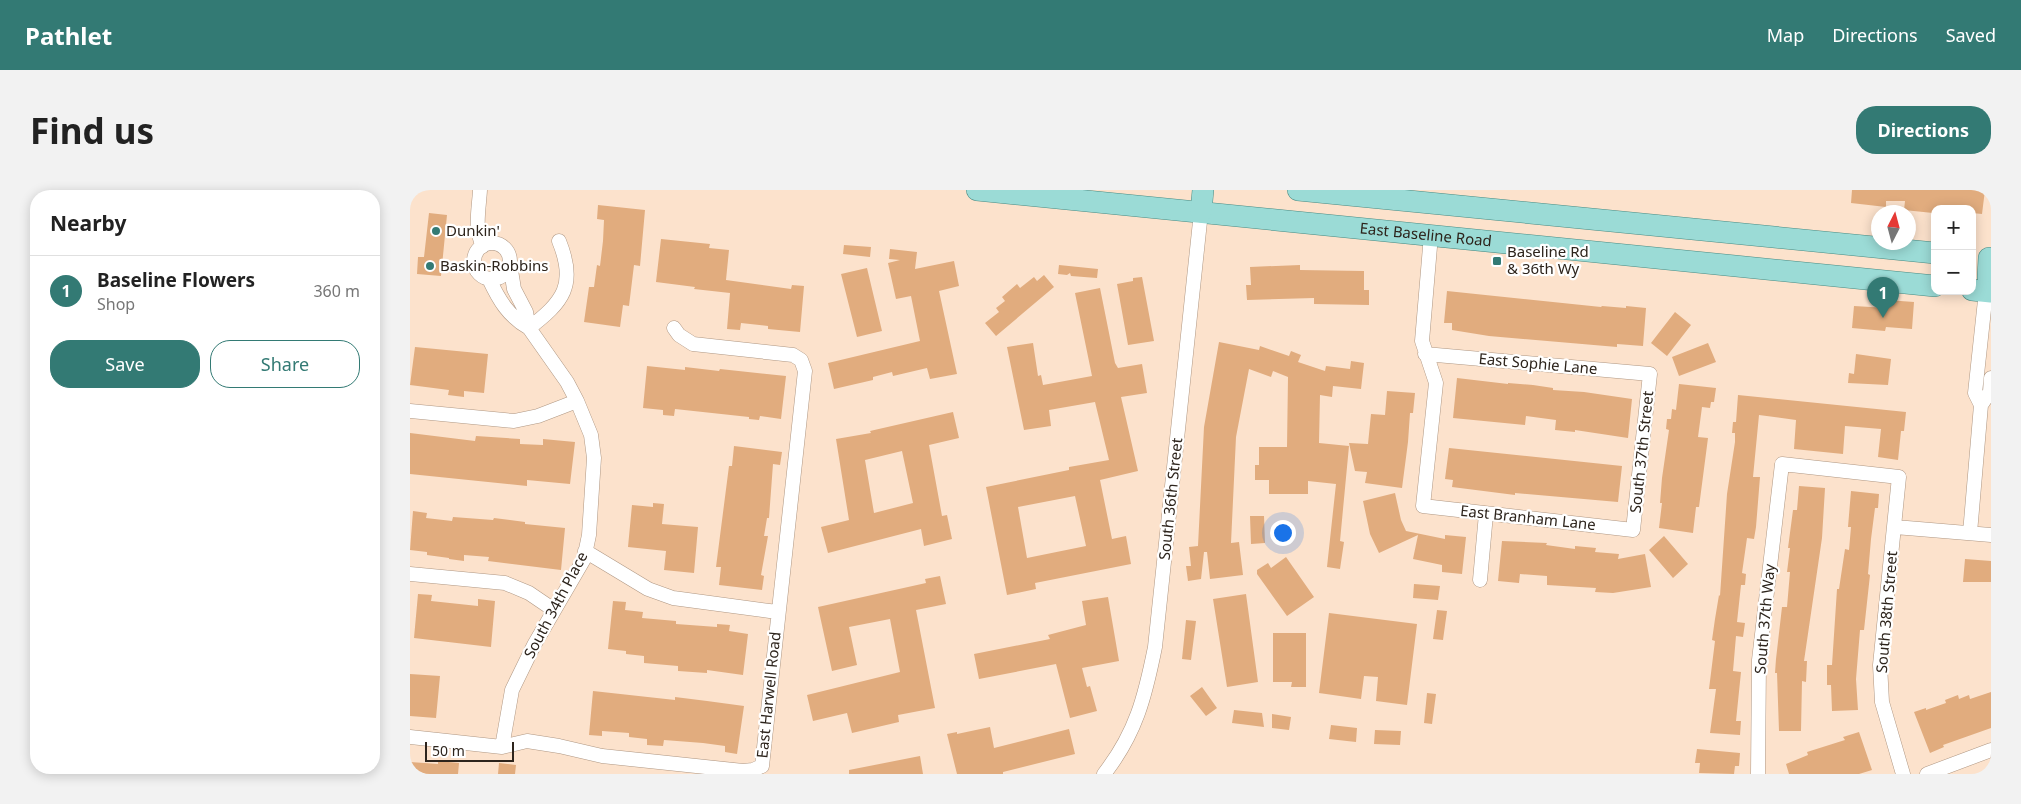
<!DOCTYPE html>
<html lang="en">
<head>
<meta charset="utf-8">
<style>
  :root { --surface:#fff; --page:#f2f2f2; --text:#222; --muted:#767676; --line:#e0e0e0; --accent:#337a74 }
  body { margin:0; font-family:"Noto Sans",sans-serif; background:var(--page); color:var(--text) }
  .controls { position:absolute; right:15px; top:15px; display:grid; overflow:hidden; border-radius:10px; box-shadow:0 2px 12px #0003 }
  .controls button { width:45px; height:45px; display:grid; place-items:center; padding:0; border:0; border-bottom:1px solid var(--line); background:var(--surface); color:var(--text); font:25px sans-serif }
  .compass { position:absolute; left:1461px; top:15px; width:45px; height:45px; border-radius:50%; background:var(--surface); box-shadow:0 2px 12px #0003; rotate:6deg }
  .scale { position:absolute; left:15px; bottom:12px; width:89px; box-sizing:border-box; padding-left:5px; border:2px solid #2d241c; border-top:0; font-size:14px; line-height:18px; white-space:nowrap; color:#2d241c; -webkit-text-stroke:4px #fff; paint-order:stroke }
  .you { position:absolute; left:872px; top:342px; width:18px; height:18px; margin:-12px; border:4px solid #fff; border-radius:50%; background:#1a73e8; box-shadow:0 0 0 8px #1a73e833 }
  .badge { display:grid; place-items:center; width:32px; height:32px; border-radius:50%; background:var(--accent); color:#fff; font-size:16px; font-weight:700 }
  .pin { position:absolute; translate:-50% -41px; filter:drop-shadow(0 1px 2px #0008) }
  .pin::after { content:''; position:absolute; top:26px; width:18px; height:15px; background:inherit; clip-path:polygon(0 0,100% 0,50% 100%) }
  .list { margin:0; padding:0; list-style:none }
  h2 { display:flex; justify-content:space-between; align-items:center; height:65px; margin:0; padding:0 20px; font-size:21px }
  h2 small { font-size:16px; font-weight:400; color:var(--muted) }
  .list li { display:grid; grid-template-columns:32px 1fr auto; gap:15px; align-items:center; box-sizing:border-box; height:70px; padding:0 20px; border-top:1px solid var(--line) }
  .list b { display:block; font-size:19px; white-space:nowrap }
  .list p { margin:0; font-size:16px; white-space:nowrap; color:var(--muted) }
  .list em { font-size:16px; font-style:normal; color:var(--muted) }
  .actions { display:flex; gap:10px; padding:15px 20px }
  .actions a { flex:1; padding:11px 0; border:1px solid var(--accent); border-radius:20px; text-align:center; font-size:18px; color:var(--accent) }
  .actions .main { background:var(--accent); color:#fff }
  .map { position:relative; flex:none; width:1581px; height:584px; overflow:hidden; border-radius:20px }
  header { display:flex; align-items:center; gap:30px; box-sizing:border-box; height:70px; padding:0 25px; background:var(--accent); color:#fff }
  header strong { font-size:24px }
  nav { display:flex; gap:28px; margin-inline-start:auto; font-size:18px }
  .intro { display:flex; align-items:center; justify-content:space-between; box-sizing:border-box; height:120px; padding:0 30px }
  h1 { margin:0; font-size:35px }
  .button { padding:12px 22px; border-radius:20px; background:var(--accent); color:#fff; font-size:18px; font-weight:700 }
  main { display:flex; gap:30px; padding:0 30px }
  aside { flex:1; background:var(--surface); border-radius:20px; box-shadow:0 2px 12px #0003 }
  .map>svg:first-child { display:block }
</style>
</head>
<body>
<header>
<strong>Pathlet</strong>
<nav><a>Map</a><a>Directions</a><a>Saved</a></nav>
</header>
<div class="intro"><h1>Find us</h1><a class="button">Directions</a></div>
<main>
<aside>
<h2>Nearby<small></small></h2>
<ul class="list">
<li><span class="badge">1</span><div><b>Baseline Flowers</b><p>Shop</p></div><em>360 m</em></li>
</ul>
<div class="actions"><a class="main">Save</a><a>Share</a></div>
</aside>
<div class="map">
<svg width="1581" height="584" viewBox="0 0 1581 584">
  <rect width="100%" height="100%" fill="#fce2cc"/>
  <path fill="#e1ac7e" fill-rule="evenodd" d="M1442 0H1575L1572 24 1562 23V19H1524L1523 23 1494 20 1495 11H1476V17L1441 13Z
    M188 15 235 20 230 76 224 75 219 116 213 115 210 137 174 132 179 97H184L187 75 190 76 193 51 194 30 187 29Z
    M19 23 37 25 31 86 7 84 8 67H14Z
    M251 49 300 54 299 58 319 60 316 90 381 99 382 95 394 96 390 142 358 139V136L331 133 330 140 317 139 320 103 284 99 285 97 246 92Z
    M434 55 461 57 460 67 433 64Z
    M480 59 507 62 505 79 544 71 549 96 529 101 547 184 520 189 517 178 483 186 482 182 463 187V190L424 199 418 173 510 151 501 106 486 109 478 73 490 70 479 69Z
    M649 75 688 79 687 88 661 86 660 83 657 85 648 84Z
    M890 75V80L954 81V100H959V115L904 114V108L837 110 836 95H841L840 77Z
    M457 78 472 141 447 147 431 84Z
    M634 85 644 97 586 146 575 133 589 122 586 118 595 111 592 107 607 94 610 98 624 87 627 91Z
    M732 87 744 151 718 155 707 94 723 91V88Z
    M690 98 705 173 708 178 732 174 737 203 711 207 728 281 690 290 702 349 716 346 721 374 625 393 626 399 597 405 576 297 659 280V277L699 270 685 212 639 220 641 236 614 240 597 157 623 153 628 186 631 185 633 195 682 186 665 103ZM665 306 676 356 617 368 608 317Z
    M1037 101 1191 117 1192 116 1216 118V116L1236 118 1233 156 1207 154V157L1079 146 1042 140V133H1034Z
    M1477 110 1504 112 1502 139 1476 137 1475 141 1442 138 1444 116 1477 118Z
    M1265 122 1281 135 1257 166 1241 153Z
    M809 152 849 160 850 156 879 166 881 161 891 165 888 172 915 181 916 176 940 179 941 171 954 173 951 199 923 196 922 207 910 205 909 253 939 256 930 351 934 352 930 379 917 377 926 294 898 291V304H859V290H845V275H849V257H877L878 187 863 181 861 187 839 179 826 247 821 353 829 352 833 385 800 389 797 362H794L791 389 778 391 776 376H781L779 357 788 356 794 237Z
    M1298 153 1306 172 1269 186 1262 167Z
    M5 157 78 164 74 203 54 201V207L38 205 39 200 0 195Z
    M1446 164 1481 169 1478 195 1438 193 1439 183 1444 184Z
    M237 176 275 180V177L309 181 310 179 376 186 371 229 350 226 349 230 339 229V227L265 219 264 226 253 225V220L233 218Z
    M1047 188 1098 194V193L1123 195 1143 198V200L1174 202 1222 209 1218 248 1165 240V242L1145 240 1146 230 1116 226 1115 235 1043 228Z
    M1269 194 1306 198 1304 212H1301L1300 218 1292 217 1288 247 1298 248 1289 317H1286L1283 343 1249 338 1252 313H1250L1252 288 1259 240 1256 239 1257 229H1261L1262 219 1266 220Z
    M977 201 1005 203 1003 223H1000L998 252 992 298 955 293 957 282 945 281 939 253 958 254 961 224 975 225Z
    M1328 205 1496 222 1494 241H1491L1488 270 1468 267 1471 239 1435 236 1433 264 1384 259 1386 230 1349 225 1343 287H1350L1346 337 1344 349 1337 348 1332 383 1336 384 1335 395H1331L1327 432 1335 433 1333 447 1326 446 1323 481 1331 482 1326 531H1331L1330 545 1300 543 1306 499H1299L1305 451 1302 450 1305 429 1309 405 1310 406 1317 304 1325 252V243H1322L1323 232H1326Z
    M543 222 549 248 519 255 532 326 537 325 542 349 514 356 511 339 418 363 411 337 439 330 426 249 461 243 460 241ZM492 261 503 313 464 323 455 270Z
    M0 243 65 251 66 246 110 249V254L133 255V249L165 252 160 294 117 290V296L0 284Z
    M324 256 372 262 370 275 363 274 359 328H357L354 346H358L351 385 354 386 352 400 309 395 311 377H306L319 276H322Z
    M1039 258 1212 276 1208 312 1105 303V305L1042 297 1043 290 1035 289Z
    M1389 296 1415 298 1412 348 1394 471H1397L1396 492 1392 491 1391 541H1369L1367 483H1365L1366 469 1372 417H1377L1380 382H1377L1380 358H1378L1383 320H1387Z
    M1441 301 1469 304 1468 318H1465L1461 349 1458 384 1460 385 1454 440H1450L1446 489 1448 520 1422 521 1421 495H1417V475H1422L1427 399H1429L1435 359 1439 360 1441 337H1438Z
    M985 303 991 330 996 341 1035 349V345L1056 347 1052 384 1032 382V375L1003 369 1008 345 969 363 960 344 953 311Z
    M243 313 254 314 252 334 288 337 284 383 254 380 256 361 218 357 222 315 243 317Z
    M3 321 17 323 16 328 42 331 43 327 83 330 84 328 115 332V334L155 338 151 380 78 371 79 367 54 365V371L39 369V368L17 365V362L0 360Z
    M840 326H854L855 353 841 354Z
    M1254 346 1278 374 1263 388 1239 360Z
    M1092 351 1137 353 1136 355 1165 359V356L1186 358 1185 362 1209 364 1208 369 1235 364 1241 397 1203 403 1185 402 1186 398 1137 395V386L1110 384 1109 393 1088 391Z
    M876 367 904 407 877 426 847 384V380L858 373 861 378Z
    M1555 369 1581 371V392H1553Z
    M530 386 536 414 506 420 525 518 488 525 489 532 442 543 437 523 403 531 397 505 490 482 480 429 439 437 447 475 422 481 408 417 516 393 515 389Z
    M1004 394 1030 396 1028 410 1003 408Z
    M8 404 22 405 21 411 68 416V409L85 411 81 457 4 448Z
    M836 404 848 492 817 497 803 409Z
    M698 407 709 471 672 478 677 497 680 496 687 521 660 528 646 474 569 489 564 464 640 449 638 445 676 435 672 411Z
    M203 411 216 412 215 420 233 422 232 428 266 431V434L307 437V434L320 435 319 441 338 444 333 485 297 480V483L268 481V476L234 473V466L216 464V461L198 459Z
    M1027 420 1037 421 1033 450 1023 449Z
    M919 423 1007 434 997 515 966 511 968 487 954 486 951 509 909 503Z
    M776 430 786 431 781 470 772 469Z
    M863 443H896V497H881L882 492H863Z
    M0 484 30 486 26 528 0 526Z
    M792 497 807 518 796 526 780 506Z
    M183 501 265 510V507L297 511 334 516 327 564 315 562V556L293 553 254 550 253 556 237 555V549L219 547V543L192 541V546L179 545Z
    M1581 502V538L1533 555 1534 557 1520 563 1504 522 1516 518V520L1536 513 1535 510 1548 505 1549 509 1559 505 1560 509Z
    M1017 503 1026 504 1022 534 1014 533Z
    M824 520 852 523 854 537 822 533Z
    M862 524 881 527 879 540 862 538Z
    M921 535 947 538 946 552 919 549Z
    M580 537 584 558 659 539 665 564 593 582V584H547L537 544 547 542V544Z
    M965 540 991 541 990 555 964 554Z
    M1449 542 1462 580 1449 584H1379L1376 574 1398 565 1397 562 1435 550 1433 547Z
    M1287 559 1330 563 1329 576H1325L1324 584 1289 583 1290 573H1285Z
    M510 566 513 584H439V580Z
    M28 571 49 573 48 584H0V572L28 574Z
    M89 573 106 575 105 584H88Z"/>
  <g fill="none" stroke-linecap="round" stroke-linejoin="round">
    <g stroke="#af9783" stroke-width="15">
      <path id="street" d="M70 0C69 19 64 39 73 56
        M64 71a18 18 0 1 1 36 0a18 18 0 1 1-36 0Z
        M79 89C89 110 98 126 119 138
        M119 138C153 112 167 95 149 51
        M1015 164 1240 184 1223 340 1013 316 1026 193 1012 151 1021 45
        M1571 215 1580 202 1581 188
        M0 221 104 231 128 226 167 211
        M1485 337 1581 345
        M1560 343 1571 215 1565 203 1576 101
        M175 361 238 399 263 408 367 422
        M0 384 95 393 119 403 144 420
        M1070 390 1076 324
        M0 547 92 557 117 551 149 556 192 566 333 581 343 580 352 576 395 181 391 170 383 165 283 154 269 145 264 138
        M92 557 102 500 124 455 174 369 179 345 184 268 181 245 167 211 157 192 119 138 116 122 104 99 100 74
        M694 584C726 543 735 507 745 457L791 22
        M1348 584 1349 470 1372 274 1489 287 1470 475 1472 512 1493 584
        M1517 584 1581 560"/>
    </g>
    <g stroke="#4a8b83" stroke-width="22">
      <g id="primary">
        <path id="s1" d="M567 0 1525 96"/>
        <path d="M888 0 1525 63"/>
        <path d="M791 22 793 0"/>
        <path d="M1579 68 1578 87 1581 93"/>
        <path d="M1562 100 1581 102"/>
      </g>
    </g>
    <use href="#street" stroke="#fff" stroke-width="14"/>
    <use href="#primary" stroke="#9bdbd6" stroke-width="21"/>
  </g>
  <g fill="#337a74" stroke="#fff" stroke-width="2">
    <circle cx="26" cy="41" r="5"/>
    <rect x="1082" y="66" width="10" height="10" rx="2.5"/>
    <circle cx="20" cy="76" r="5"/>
  </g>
  <g text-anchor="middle" stroke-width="4.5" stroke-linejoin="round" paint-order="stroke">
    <g font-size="15" fill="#2d241c" stroke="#fff" text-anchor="start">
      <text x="36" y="46">Dunkin'</text>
      <text x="1097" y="67">Baseline Rd<tspan x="1097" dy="17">&amp; 36th Wy</tspan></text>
      <text x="30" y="81">Baskin-Robbins</text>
    </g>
    <g font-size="15" fill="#2d241c" stroke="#fff">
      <text dy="5" stroke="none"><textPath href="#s1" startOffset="451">East Baseline Road</textPath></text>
      <text transform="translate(1128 174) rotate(5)" y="5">East Sophie Lane</text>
      <text transform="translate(1232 262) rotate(-84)" y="5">South 37th Street</text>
      <text transform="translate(761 309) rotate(-84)" y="5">South 36th Street</text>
      <text transform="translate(1118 328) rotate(6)" y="5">East Branham Lane</text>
      <text transform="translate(146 415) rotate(-62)" y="5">South 34th Place</text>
      <text transform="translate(1477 422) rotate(-85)" y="5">South 38th Street</text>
      <text transform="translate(1355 429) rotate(-85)" y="5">South 37th Way</text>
      <text transform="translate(359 505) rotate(-84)" y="5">East Harwell Road</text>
    </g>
  </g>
</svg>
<div class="controls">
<button>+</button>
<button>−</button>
</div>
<svg class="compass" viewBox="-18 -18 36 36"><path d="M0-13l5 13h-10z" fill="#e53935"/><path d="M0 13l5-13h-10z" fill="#767676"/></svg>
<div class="scale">50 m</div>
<div class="you"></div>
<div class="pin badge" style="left:1473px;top:128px">1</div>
</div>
</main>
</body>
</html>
